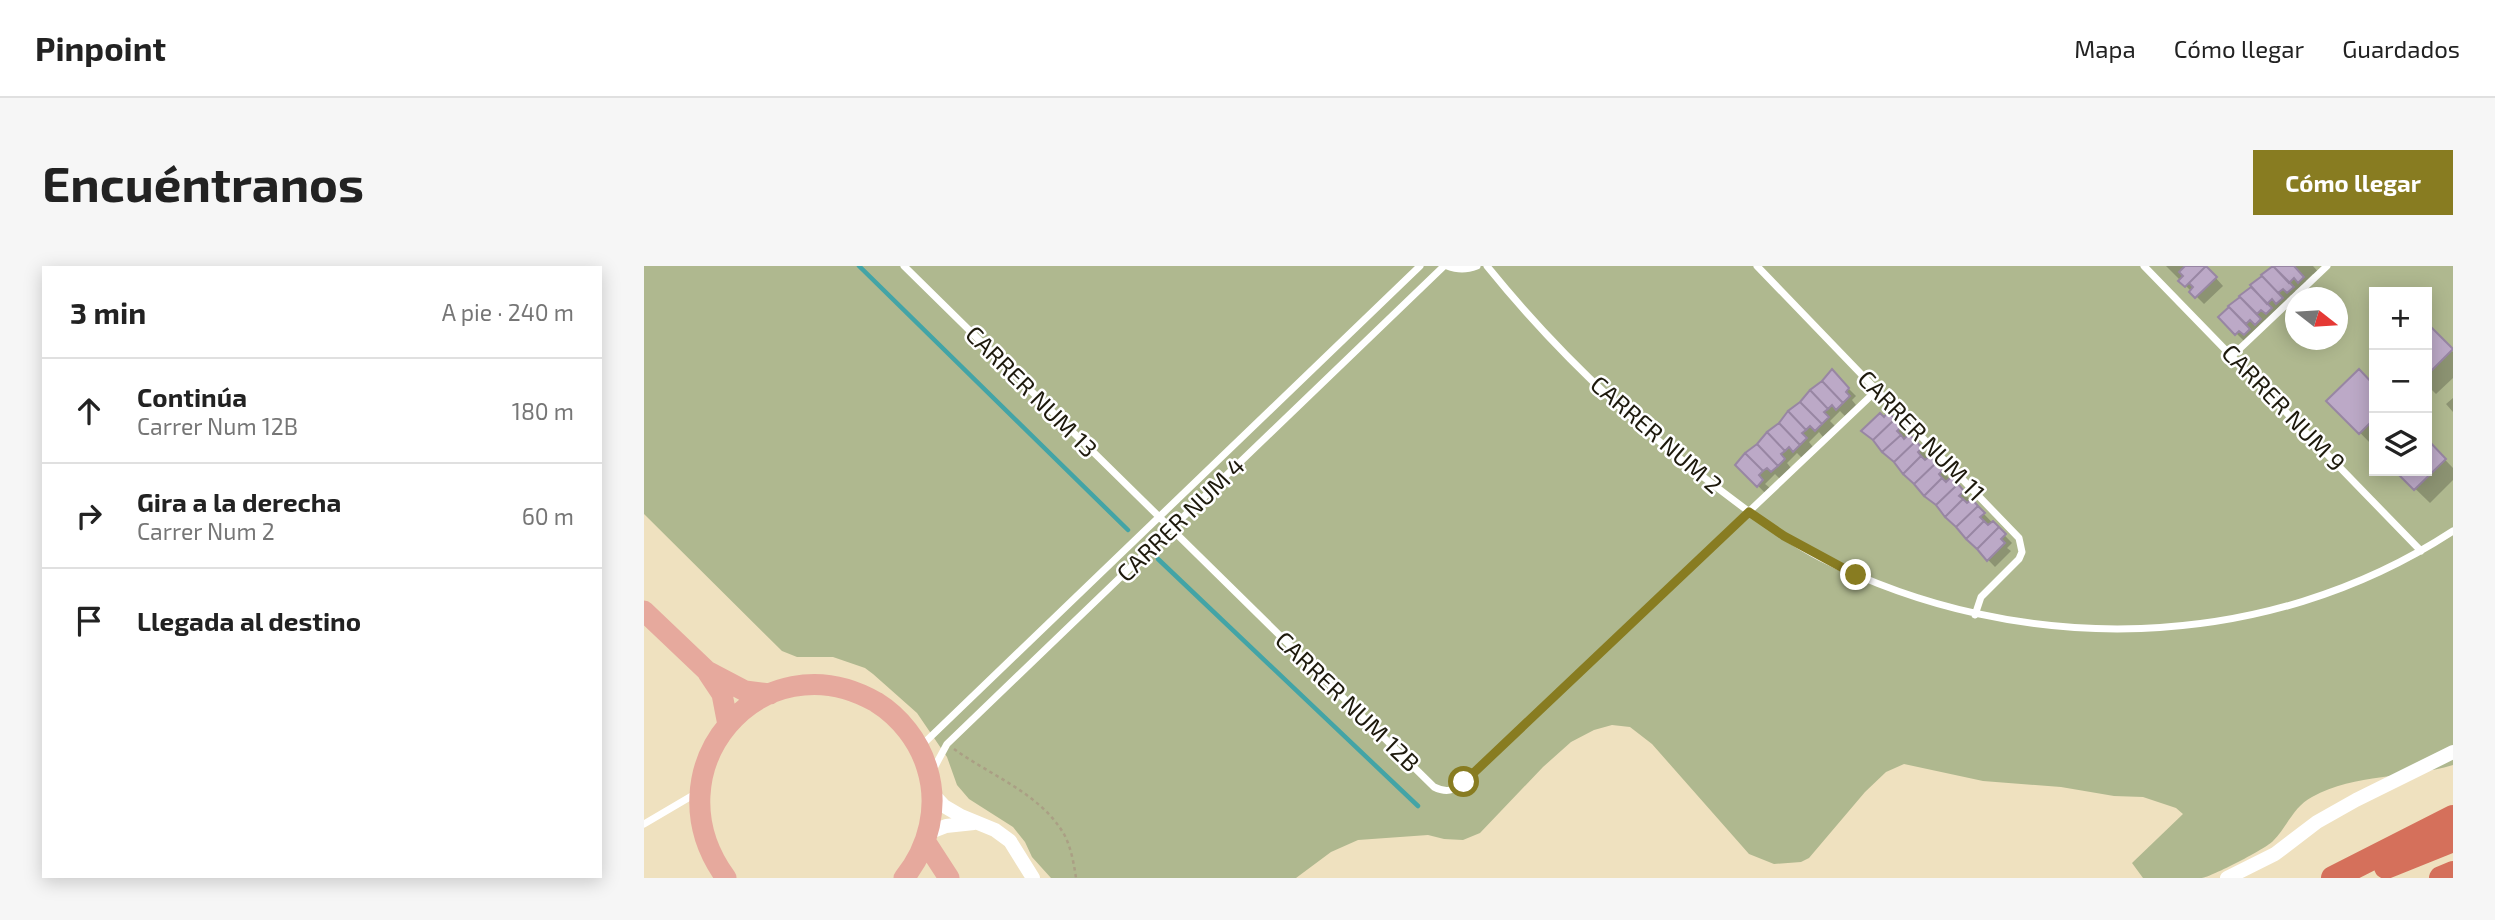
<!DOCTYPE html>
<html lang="es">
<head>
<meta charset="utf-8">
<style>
  :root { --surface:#fff; --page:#f6f6f6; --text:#222; --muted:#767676; --line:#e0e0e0; --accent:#887c21 }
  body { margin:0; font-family:"Exo 2",sans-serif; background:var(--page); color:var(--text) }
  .controls { position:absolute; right:21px; top:21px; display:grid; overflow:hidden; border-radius:0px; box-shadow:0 4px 18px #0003 }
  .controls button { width:63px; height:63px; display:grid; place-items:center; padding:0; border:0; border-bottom:2px solid var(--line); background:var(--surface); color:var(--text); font:35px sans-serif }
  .compass { position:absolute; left:1641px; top:21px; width:63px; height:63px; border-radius:50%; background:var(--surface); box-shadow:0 4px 18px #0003; rotate:107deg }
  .stop { position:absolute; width:21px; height:21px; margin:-16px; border:5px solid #887c21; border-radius:50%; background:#fff }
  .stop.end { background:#887c21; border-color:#fff; box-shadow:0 2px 7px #0008 }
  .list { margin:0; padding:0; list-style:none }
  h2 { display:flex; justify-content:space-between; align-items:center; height:91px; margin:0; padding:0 28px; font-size:30px }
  h2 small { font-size:23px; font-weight:400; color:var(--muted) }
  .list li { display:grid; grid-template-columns:46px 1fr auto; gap:21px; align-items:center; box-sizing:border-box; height:105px; padding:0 28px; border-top:2px solid var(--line) }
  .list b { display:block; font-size:26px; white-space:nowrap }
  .list p { margin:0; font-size:23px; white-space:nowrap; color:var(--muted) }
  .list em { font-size:23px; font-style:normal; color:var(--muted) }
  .icon { flex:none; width:38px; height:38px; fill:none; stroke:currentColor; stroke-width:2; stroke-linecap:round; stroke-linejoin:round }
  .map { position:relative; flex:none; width:1809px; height:612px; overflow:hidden; border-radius:0px }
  header { display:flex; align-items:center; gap:42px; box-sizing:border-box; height:98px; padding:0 35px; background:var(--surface); border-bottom:2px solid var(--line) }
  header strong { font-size:33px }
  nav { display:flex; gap:38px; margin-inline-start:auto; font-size:24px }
  .intro { display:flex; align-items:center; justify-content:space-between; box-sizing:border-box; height:168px; padding:0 42px }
  h1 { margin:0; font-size:49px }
  .button { padding:18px 32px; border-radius:0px; background:var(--accent); color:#fff; font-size:24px; font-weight:700 }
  main { display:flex; gap:42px; padding:0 42px }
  aside { flex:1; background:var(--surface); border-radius:0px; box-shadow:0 4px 18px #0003 }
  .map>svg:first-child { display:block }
</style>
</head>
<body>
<header>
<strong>Pinpoint</strong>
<nav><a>Mapa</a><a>Cómo llegar</a><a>Guardados</a></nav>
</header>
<div class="intro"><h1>Encuéntranos</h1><a class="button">Cómo llegar</a></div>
<main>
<aside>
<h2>3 min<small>A pie · 240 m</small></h2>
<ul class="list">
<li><svg class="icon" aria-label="ahead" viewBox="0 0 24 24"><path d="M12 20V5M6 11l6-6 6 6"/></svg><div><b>Continúa</b><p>Carrer Num 12B</p></div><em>180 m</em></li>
<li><svg class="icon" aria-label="right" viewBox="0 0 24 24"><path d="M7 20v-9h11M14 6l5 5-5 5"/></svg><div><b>Gira a la derecha</b><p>Carrer Num 2</p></div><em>60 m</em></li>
<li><svg class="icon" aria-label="arrive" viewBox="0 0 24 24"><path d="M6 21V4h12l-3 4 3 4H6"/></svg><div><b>Llegada al destino</b></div></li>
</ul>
</aside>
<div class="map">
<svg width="1809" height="612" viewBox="0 0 1809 612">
  <rect width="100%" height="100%" fill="#efe1bf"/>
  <path fill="#afb88f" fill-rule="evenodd" d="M0 0H1809V499C1762 513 1712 507 1668 531 1650 540 1643 561 1629 575 1623 582 1567 611 1558 612 1539 612 1518 612 1499 612L1488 597 1539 548 1532 542 1499 531 1470 530 1417 521 1339 515 1260 498 1242 506 1221 526 1165 592 1157 596 1130 598 1105 588 1008 478 986 461 968 459 950 464 927 476 899 501 836 567 819 574 800 573 784 569 714 574 687 586 652 612H407L388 591 381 576 369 561 325 533 313 519 303 491 273 447 229 408 221 402 189 391H153L138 385 0 248ZM1730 26H1783V205H1730ZM1652 32H1694V74H1652Z"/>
  <path fill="#0003" d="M1522 0H1561L1579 20 1560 38Z
    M1630 0H1669L1677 9 1673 13 1669 8 1662 15 1666 19 1663 23 1658 19 1651 25 1656 30 1652 33 1647 29 1600 75 1576 51Z
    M1783 59 1809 86V112L1792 128 1783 119V95L1789 89 1783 83Z
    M1188 106 1212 130 1208 134 1212 139 1201 150 1196 145 1186 155 1191 160 1179 171 1175 166 1165 176 1169 181 1158 192 1153 187 1143 197 1147 202 1136 213 1131 208 1121 218 1126 222 1121 227 1094 199Z
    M1715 106 1730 121V181L1685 135Z
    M1809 132V146L1802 138Z
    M1244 149 1368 277 1363 282 1367 285 1351 301 1236 182 1240 153Z
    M1783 175 1809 202V214L1786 237 1753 205H1783Z"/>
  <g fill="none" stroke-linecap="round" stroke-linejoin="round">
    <path stroke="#43a4a6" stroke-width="4.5" d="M215 0 484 264
      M514 293 774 540"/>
  </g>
  <path fill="#bca9c7" stroke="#9886a3" stroke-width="2" d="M1541 0H1562L1541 21 1534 15 1539 10 1535 6Z
    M1562 0 1573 11 1551 32 1545 26 1549 21 1545 17Z
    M1629 0H1650L1660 11 1654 17 1650 12 1645 17Z
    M1629 0 1650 21 1643 27 1639 23 1634 27 1617 9Z
    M1618 10 1639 32 1632 38 1628 33 1623 38 1606 19Z
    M1607 21 1628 42 1622 48 1617 44 1613 48 1595 30Z
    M1596 31 1617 53 1611 59 1606 54 1602 58 1584 40Z
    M1585 41 1606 63 1600 69 1595 65 1591 69 1574 51Z
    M1783 57 1809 83 1783 109V92L1786 89 1783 86Z
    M1188 103 1205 122 1202 126 1206 130 1199 137 1178 115Z
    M1715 103 1730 119V153L1715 168 1682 135Z
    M1178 115 1199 137 1192 144 1188 139 1184 143 1166 124Z
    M1166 124 1184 143 1180 146 1185 151 1178 158 1156 136Z
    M1156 136 1178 158 1171 165 1166 160 1162 164 1144 145Z
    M1144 145 1162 164 1158 167 1163 172 1156 179 1135 157Z
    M1244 146 1251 153 1229 174 1217 165 1236 147 1240 151Z
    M1251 153 1258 160 1253 165 1257 169 1238 186 1229 174Z
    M1135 157 1156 179 1149 186 1145 181 1141 185 1123 166Z
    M1123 166 1141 185 1137 188 1141 193 1134 200 1113 178Z
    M1265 168 1272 175 1250 196 1238 186 1257 169 1260 173Z
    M1783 173 1802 193 1770 224 1751 205H1783Z
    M1272 175 1278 182 1274 186 1277 190 1259 208 1250 196Z
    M1113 178 1134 200 1127 206 1123 202 1119 205 1101 187Z
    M1101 187 1119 205 1115 209 1119 214 1113 221 1091 199Z
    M1277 190 1281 194 1286 190 1292 197 1270 218 1259 208Z
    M1292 197 1299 204 1295 208 1298 212 1280 230 1270 218Z
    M1307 211 1314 218 1292 239 1280 230 1298 212 1302 216Z
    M1314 218 1320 225 1315 230 1319 233 1301 251 1292 239Z
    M1319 233 1323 237 1328 233 1334 240 1312 261 1301 251Z
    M1334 240 1341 247 1336 251 1340 255 1322 273 1312 261Z
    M1340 255 1344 259 1349 255 1355 261 1333 283 1322 273Z
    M1355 261 1362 268 1357 273 1361 277 1343 295 1333 283Z"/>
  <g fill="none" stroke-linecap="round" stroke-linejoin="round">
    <path stroke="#aa9f84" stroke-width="2.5" stroke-dasharray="3.5 3.5" stroke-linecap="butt" d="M310 483C347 510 398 528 421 570 427 582 430 598 432 612"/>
    <path stroke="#fff" stroke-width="7" d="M260 0 790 521C802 527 810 525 820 516L1233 124
      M803 0C814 4 822 4 833 0
      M843 0C910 83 987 156 1071 220 1105 246 1139 272 1177 292 1376 393 1621 388 1809 265
      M1113 0 1375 272 1378 286 1375 293 1337 331 1331 349
      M1500 0 1777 285
      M1588 90 1683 0
      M277 480 776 0
      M290 502 303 478 800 0
      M0 558 51 528"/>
    <path stroke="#fff" stroke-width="14" d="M287 526 300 540 317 550 351 564 366 575 389 612
      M284 567 302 560 330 557
      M1583 612 1631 588 1673 556 1712 534 1809 486"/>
    <path stroke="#e6a99d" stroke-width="21" d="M0 345 63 405 101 425 126 428
      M64 407 78 428 84 459
      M281 575 305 612
      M82 612C3 504 117 370 232 436 256 451 275 475 283 502 295 540 285 581 260 612"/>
    <path stroke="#d5705b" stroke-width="24" d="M1742 601 1809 574
      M1689 612 1809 551
      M1797 612 1809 607"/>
  </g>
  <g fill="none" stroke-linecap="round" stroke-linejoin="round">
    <path stroke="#887c21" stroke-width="9" d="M820 516 1105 246 1140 270 1212 309"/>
  </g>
  <g text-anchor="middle" stroke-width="5" stroke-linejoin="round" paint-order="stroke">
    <g font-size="24" fill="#1d190c" stroke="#fff">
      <text transform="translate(387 126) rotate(45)" y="8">CARRER NUM 13</text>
      <text transform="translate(1639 142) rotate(46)" y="8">CARRER NUM 9</text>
      <text transform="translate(1012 169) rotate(41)" y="8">CARRER NUM 2</text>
      <text transform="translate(1277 170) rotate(46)" y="8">CARRER NUM 11</text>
      <text transform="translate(537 254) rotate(-44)" y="8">CARRER NUM 4</text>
      <text transform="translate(703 436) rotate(44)" y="8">CARRER NUM 12B</text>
    </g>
  </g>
</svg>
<div class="controls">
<button>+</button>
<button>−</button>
<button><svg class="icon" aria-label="layers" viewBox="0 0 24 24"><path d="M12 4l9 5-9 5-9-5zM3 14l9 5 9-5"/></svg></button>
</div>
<svg class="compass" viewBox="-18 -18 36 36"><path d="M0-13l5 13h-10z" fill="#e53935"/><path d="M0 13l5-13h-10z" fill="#767676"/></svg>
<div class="stop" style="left:820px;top:516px"></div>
<div class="stop end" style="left:1212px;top:309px"></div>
</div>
</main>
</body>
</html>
